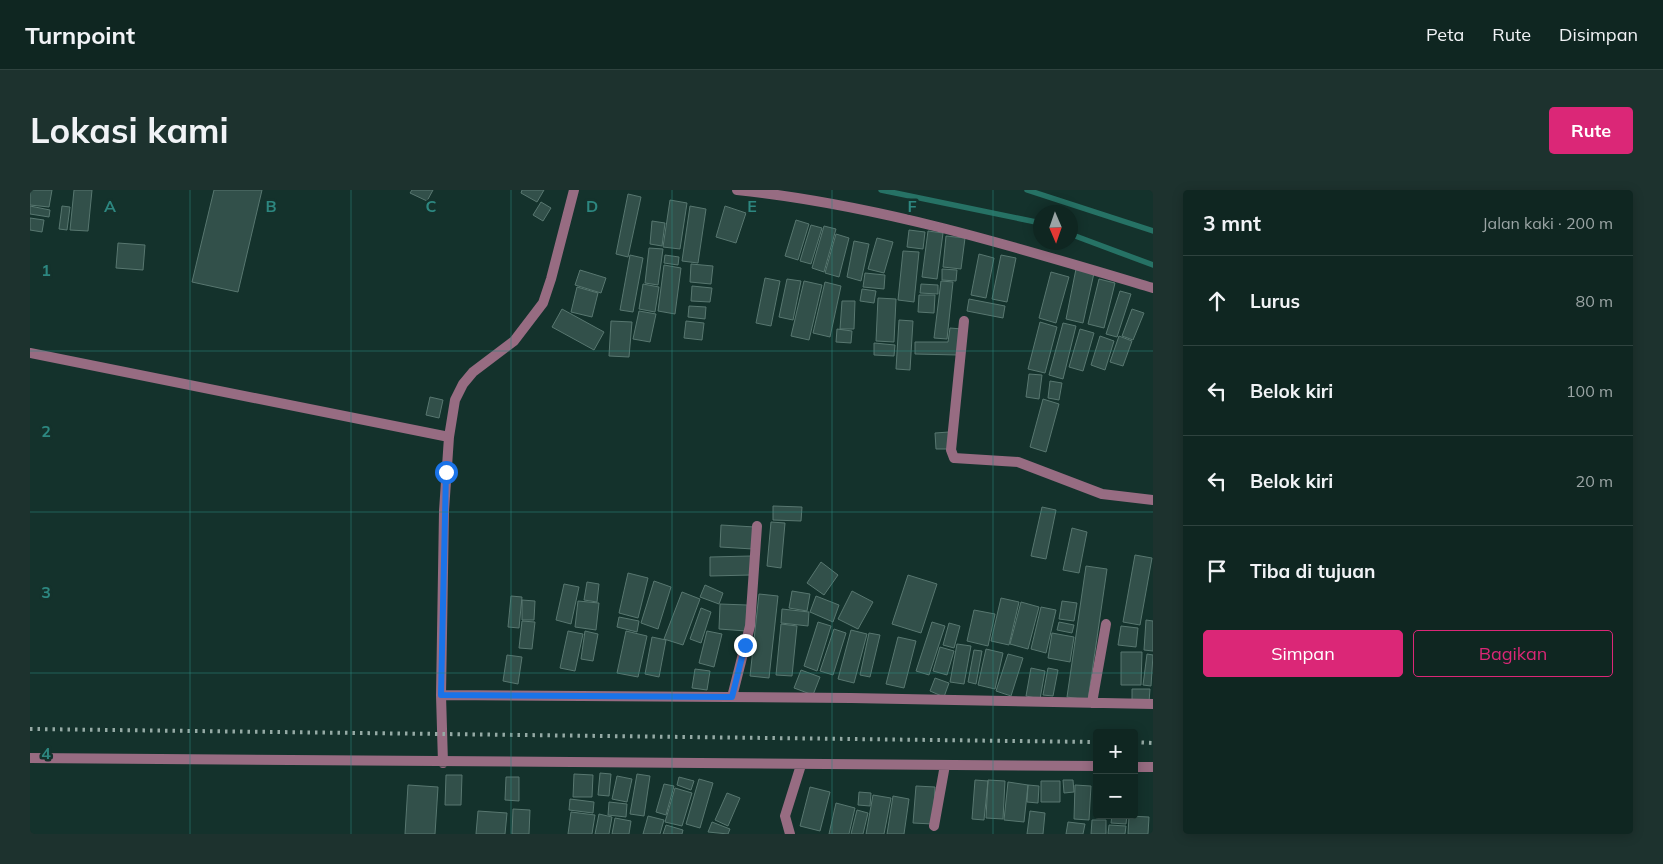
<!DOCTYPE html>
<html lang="id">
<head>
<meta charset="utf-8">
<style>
  :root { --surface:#0f2621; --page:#1d322e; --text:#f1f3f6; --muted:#9ba5a5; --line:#2f433f; --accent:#db2777 }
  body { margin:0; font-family:Mulish,sans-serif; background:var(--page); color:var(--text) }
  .controls { position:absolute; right:15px; bottom:15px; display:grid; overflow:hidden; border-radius:5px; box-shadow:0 2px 12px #0003 }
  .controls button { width:45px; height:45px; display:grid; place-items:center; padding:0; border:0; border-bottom:1px solid var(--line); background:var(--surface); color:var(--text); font:25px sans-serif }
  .compass { position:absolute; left:1003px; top:15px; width:45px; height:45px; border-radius:50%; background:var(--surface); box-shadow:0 2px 12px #0003; rotate:178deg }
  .stop { position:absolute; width:15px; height:15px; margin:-11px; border:4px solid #1a73e8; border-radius:50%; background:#fff }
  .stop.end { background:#1a73e8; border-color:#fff; box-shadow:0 1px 5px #0008 }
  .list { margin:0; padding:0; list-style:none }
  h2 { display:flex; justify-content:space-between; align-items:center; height:65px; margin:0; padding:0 20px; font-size:21px }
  h2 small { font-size:16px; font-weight:400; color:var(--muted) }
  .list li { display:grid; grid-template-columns:32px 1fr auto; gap:15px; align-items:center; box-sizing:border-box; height:90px; padding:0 20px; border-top:1px solid var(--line) }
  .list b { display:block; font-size:19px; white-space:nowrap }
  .list em { font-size:16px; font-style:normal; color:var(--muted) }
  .actions { display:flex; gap:10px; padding:15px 20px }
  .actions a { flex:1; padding:11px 0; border:1px solid var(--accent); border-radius:5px; text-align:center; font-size:18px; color:var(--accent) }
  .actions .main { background:var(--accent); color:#fff }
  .icon { flex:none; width:28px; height:28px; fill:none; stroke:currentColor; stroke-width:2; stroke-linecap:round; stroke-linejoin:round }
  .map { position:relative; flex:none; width:1123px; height:644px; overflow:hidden; border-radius:5px }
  header { display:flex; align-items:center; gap:30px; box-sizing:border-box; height:70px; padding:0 25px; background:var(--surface); border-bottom:1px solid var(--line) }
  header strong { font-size:24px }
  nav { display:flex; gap:28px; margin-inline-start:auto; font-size:18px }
  .intro { display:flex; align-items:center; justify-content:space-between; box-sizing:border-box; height:120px; padding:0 30px }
  h1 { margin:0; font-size:35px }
  .button { padding:12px 22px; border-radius:5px; background:var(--accent); color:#fff; font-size:18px; font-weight:700 }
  main { display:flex; gap:30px; padding:0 30px }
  aside { flex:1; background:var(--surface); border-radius:5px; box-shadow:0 2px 12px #0003 }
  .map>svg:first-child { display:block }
</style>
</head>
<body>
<header>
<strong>Turnpoint</strong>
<nav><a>Peta</a><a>Rute</a><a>Disimpan</a></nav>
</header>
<div class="intro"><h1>Lokasi kami</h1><a class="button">Rute</a></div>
<main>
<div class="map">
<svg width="1123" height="644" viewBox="0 0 1123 644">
  <rect width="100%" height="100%" fill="#14322c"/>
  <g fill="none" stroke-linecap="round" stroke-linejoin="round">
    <path stroke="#267265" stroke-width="5.5" d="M851 0 1011 33
      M997 0 1123 41
      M1040 44 1123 75"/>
  </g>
  <path fill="#32504a" stroke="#587770" d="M0 0H22L19 17 0 15Z
    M44 0H62L58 41 40 40Z
    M184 0H232L208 102 162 92Z
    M382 0H403L397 11 380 3Z
    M492 0H514L507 12 491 3Z
    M598 4 611 7 598 67 586 64Z
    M640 10 657 13 650 59 633 57Z
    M511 12 521 18 513 31 503 25Z
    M0 16 20 20 19 27 0 24Z
    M32 16 40 17 37 40 29 39Z
    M660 16 676 19 668 73 652 71Z
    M695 16 716 23 706 53 686 47Z
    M0 28 14 30 12 42 0 40Z
    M766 30 779 34 768 70 755 66Z
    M622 31 635 33 632 56 620 54Z
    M781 35 792 38 781 74 770 71Z
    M794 36 806 39 794 82 782 78Z
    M879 40 895 42 893 59 877 57Z
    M898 41 913 43 907 89 892 87Z
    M806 44 819 48 809 87 795 83Z
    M916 46 935 48 931 79 913 77Z
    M847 48 863 52 854 83 838 79Z
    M824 51 839 54 831 91 817 87Z
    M88 53 115 55 113 80 86 78Z
    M619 58 633 59 628 95 615 93Z
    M873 61 889 62 884 112 868 110Z
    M949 64 964 68 956 108 941 105Z
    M600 65 613 68 603 122 590 120Z
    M635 65 649 67 648 75 634 73Z
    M971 65 986 68 977 112 962 109Z
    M661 74 683 76 681 94 660 92Z
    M634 75 651 78 645 124 628 121Z
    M912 79 927 80 926 91 912 90Z
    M1046 79 1064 83 1053 133 1036 129Z
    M550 80 576 88 571 103 545 95Z
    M1021 82 1039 87 1026 133 1009 128Z
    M835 83 855 85 854 99 833 97Z
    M735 88 750 91 741 136 726 133Z
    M757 89 771 91 763 130 749 127Z
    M1069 89 1085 93 1074 138 1058 134Z
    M774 91 792 95 779 150 761 146Z
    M911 91 923 92 917 149 904 148Z
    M795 92 811 96 800 147 783 143Z
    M613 94 629 97 625 122 609 119Z
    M891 94 908 95V104L890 103Z
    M662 96 682 98 680 112 661 111Z
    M547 97 568 103 562 127 541 122Z
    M832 99 846 101 844 113 830 111Z
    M1090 101 1101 104 1087 147 1076 144Z
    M889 105H905L904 123 888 122Z
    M848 108 866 109 864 152 846 151Z
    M939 109 975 116 973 128 937 121Z
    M812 111H825L824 139H810Z
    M659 116 676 117 675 129 658 127Z
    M532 119 574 142 564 160 522 137Z
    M1102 119 1114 123 1103 150 1092 146Z
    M609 121 626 124 620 152 603 149Z
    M869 130 883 131 880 180 866 179Z
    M581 131 602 132 599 167 579 166Z
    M656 131 674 133 672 150 654 148Z
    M1010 132 1027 137 1015 183 998 179Z
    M1033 133 1046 136 1033 189 1019 185Z
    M920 138 932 139 928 165 885 164V152H918Z
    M807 139 822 141 821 153 806 152Z
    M1050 139 1064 143 1053 181 1039 177Z
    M1070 146 1084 151 1075 180 1061 175Z
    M1089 146 1102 151 1093 176 1080 172Z
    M844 153 865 155 864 166 844 165Z
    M999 184 1012 185 1009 209 996 207Z
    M1020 191 1032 193 1029 210 1018 208Z
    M400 207 413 210 409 228 396 225Z
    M1013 209 1029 214 1016 262 1000 257Z
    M919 242V259H906L905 243Z
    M743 316 772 317 771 331 743 330Z
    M1012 317 1026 320 1016 369 1001 366Z
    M741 332 755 333 751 378 737 376Z
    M691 335 725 337 723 359 690 357Z
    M1042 338 1057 342 1049 383 1033 380Z
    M1105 365 1122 368 1110 435 1093 432Z
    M721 366V385L680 386V367Z
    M791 372 808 385 794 405 777 393Z
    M1056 376 1077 379 1058 510 1037 507Z
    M598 383 618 388 608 428 589 423Z
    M878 385 907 394 891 443 862 434Z
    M624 391 641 397 628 439 611 433Z
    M557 392 569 394 567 412 554 410Z
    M534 394 549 397 541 434 526 430Z
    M675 395 693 403 689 414 670 407Z
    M762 401 780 404 777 421 759 418Z
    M822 401 843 412 828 439 808 429Z
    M652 402 670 409 653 455 634 449Z
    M729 404 748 406 739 488 720 486Z
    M481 406 492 407 489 438 478 437Z
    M786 406 809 415 803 432 780 422Z
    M971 408 989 412 979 455 961 451Z
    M492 410 505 411 504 430H492Z
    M548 411 569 413 566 440 545 437Z
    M1032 411 1047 413 1044 431 1029 429Z
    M991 412 1009 417 998 459 980 454Z
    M690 414 717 415 716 441 689 439Z
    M1011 417 1026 420 1016 463 1001 459Z
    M671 418 681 422 671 453 660 449Z
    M752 419 779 422 778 436 751 433Z
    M944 420 965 424 958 456 937 451Z
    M589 427 609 431 607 442 587 437Z
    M1116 430 1123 431V461L1114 460Z
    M492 431 505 432 502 459 489 458Z
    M788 432 801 436 787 481 774 476Z
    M902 432 915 436 899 485 886 481Z
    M1029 432 1044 435 1042 443 1027 440Z
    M919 433 930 436 924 458 913 455Z
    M751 434 767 436 762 486 746 485Z
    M1091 436 1108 438 1106 457 1088 455Z
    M804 439 816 443 803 485 790 481Z
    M821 440 837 444 824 493 808 489Z
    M538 441 553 444 545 481 530 478Z
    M555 441 568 444 563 471 551 469Z
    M596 441 617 446 608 487 587 483Z
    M677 441 692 444 684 477 669 473Z
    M839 443 850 445 840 487 830 485Z
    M1022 443 1044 447 1040 472 1018 468Z
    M622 447 636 450 629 487 615 484Z
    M868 447 886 451 874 498 856 494Z
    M927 454 941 456 934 494 920 492Z
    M910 457 924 461 917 485 903 481Z
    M956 459 973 463 965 499 948 495Z
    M944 460 952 461 946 494 938 492Z
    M1091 462H1112L1111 495H1091Z
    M978 464 993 468 981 506 966 501Z
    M1117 464 1123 465 1121 496 1113 495Z
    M477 465 492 467 488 494 473 491Z
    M1001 478 1015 481 1010 509 996 506Z
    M1018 478 1028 480 1023 506 1013 505Z
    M665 479 680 481 677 500 662 498Z
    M771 480 790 487 783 505 764 498Z
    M905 488 919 493 914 507 900 501Z
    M1102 499H1120L1119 512 1102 511Z
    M570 583 581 584 579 606 568 605Z
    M544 584 563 585 562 607H543Z
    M607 584 620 586 614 626 600 624Z
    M416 585H432L431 615H415Z
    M587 586 602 589 597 612 582 609Z
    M476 587H489V611L475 610Z
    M649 587 664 591 661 600 647 595Z
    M669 589 683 593 670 638 656 634Z
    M945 590 958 591 954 630 942 629Z
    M958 590 975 591 973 629 956 628Z
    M1033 590H1043L1044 602 1034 603Z
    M1011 591H1030V612H1011Z
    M978 592 998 595 994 632 974 630Z
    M634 594 644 596 636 625 626 622Z
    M378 595 408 597 405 644H375Z
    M998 595 1009 596 1008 613 997 612Z
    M1045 595 1061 596 1059 630 1044 629Z
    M886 596 905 597 903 634 883 633Z
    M780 597 800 602 790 641 770 636Z
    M645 598 662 603 652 636 635 632Z
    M829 602 841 603 840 616 828 615Z
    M697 603 710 608 698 636 685 630Z
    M843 605 861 608 854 644H836Z
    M863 606 879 609 874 644H857Z
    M540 609 564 612 563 623 539 620Z
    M579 612 597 614 596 627 578 625Z
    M806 613 825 618 819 644H799Z
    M483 619 500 620 499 644H482Z
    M827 620 838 623 833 644H821Z
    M448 621 477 623 475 644H446Z
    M1000 621 1015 623 1013 644H997Z
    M541 622 565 625 562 644H538Z
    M569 624 582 627 579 644H565Z
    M1082 625H1097L1096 634 1081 633Z
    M618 626 634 630 630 644H613Z
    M1099 626 1119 627 1118 644H1098Z
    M585 628 601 631 599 644H582Z
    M1062 630H1076V644H1061Z
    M682 632 700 639 698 644 678 642Z
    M1038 632 1055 634 1053 644H1036Z
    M636 635 653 640 652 644H633Z
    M1079 635 1096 636 1095 644H1078Z"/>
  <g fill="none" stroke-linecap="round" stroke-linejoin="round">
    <path stroke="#976c82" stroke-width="10" d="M707 0C850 15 986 57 1123 98
      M934 131 921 260 924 268 988 272 1072 304 1123 310
      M0 163 419 247
      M411 505 821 508 1123 514
      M702 507 720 436 727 336
      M1062 513 1076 434
      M0 568 1067 576
      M413 573 411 505 414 321 419 247 425 210 433 194 443 182 484 151 513 113 521 89 544 0
      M1104 577H1123
      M904 636 915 575
      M760 644 755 626 771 575"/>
    <path stroke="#95aaa5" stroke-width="4" stroke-dasharray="2.5 5" stroke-linecap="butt" d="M0 539 1067 552
      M1104 552 1123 553"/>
  </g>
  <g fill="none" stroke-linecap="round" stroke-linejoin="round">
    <path stroke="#1a73e8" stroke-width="6" d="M416 282 411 505 702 507 715 455"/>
  </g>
  <path fill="none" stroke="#2d8780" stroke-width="1" stroke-opacity="0.55" d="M160 0V644M321 0V644M481 0V644M642 0V644M802 0V644M963 0V644M0 161H1123M0 322H1123M0 483H1123"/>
  <g font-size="16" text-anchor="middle" font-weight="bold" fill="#2d8780" stroke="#14322c" stroke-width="5" stroke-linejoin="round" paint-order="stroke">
    <text x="80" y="22">A</text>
    <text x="241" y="22">B</text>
    <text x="401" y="22">C</text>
    <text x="562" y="22">D</text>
    <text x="722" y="22">E</text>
    <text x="882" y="22">F</text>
    <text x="16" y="86">1</text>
    <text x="16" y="247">2</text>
    <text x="16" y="408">3</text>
    <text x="16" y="569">4</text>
  </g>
</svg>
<div class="controls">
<button>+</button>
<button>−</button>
</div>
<svg class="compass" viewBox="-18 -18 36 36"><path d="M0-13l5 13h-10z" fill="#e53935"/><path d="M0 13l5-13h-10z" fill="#9ba5a5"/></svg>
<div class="stop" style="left:416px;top:282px"></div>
<div class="stop end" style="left:715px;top:455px"></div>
</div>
<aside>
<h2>3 mnt<small>Jalan kaki · 200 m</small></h2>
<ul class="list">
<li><svg class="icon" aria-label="ahead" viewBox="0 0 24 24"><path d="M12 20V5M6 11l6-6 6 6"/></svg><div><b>Lurus</b></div><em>80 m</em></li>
<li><svg class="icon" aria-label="left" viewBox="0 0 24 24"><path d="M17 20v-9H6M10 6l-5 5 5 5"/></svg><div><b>Belok kiri</b></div><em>100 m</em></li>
<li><svg class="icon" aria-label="left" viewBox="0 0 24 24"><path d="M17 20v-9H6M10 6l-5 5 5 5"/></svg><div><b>Belok kiri</b></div><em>20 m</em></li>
<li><svg class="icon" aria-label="arrive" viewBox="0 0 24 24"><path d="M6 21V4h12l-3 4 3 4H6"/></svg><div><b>Tiba di tujuan</b></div></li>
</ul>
<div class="actions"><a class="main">Simpan</a><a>Bagikan</a></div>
</aside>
</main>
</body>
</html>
